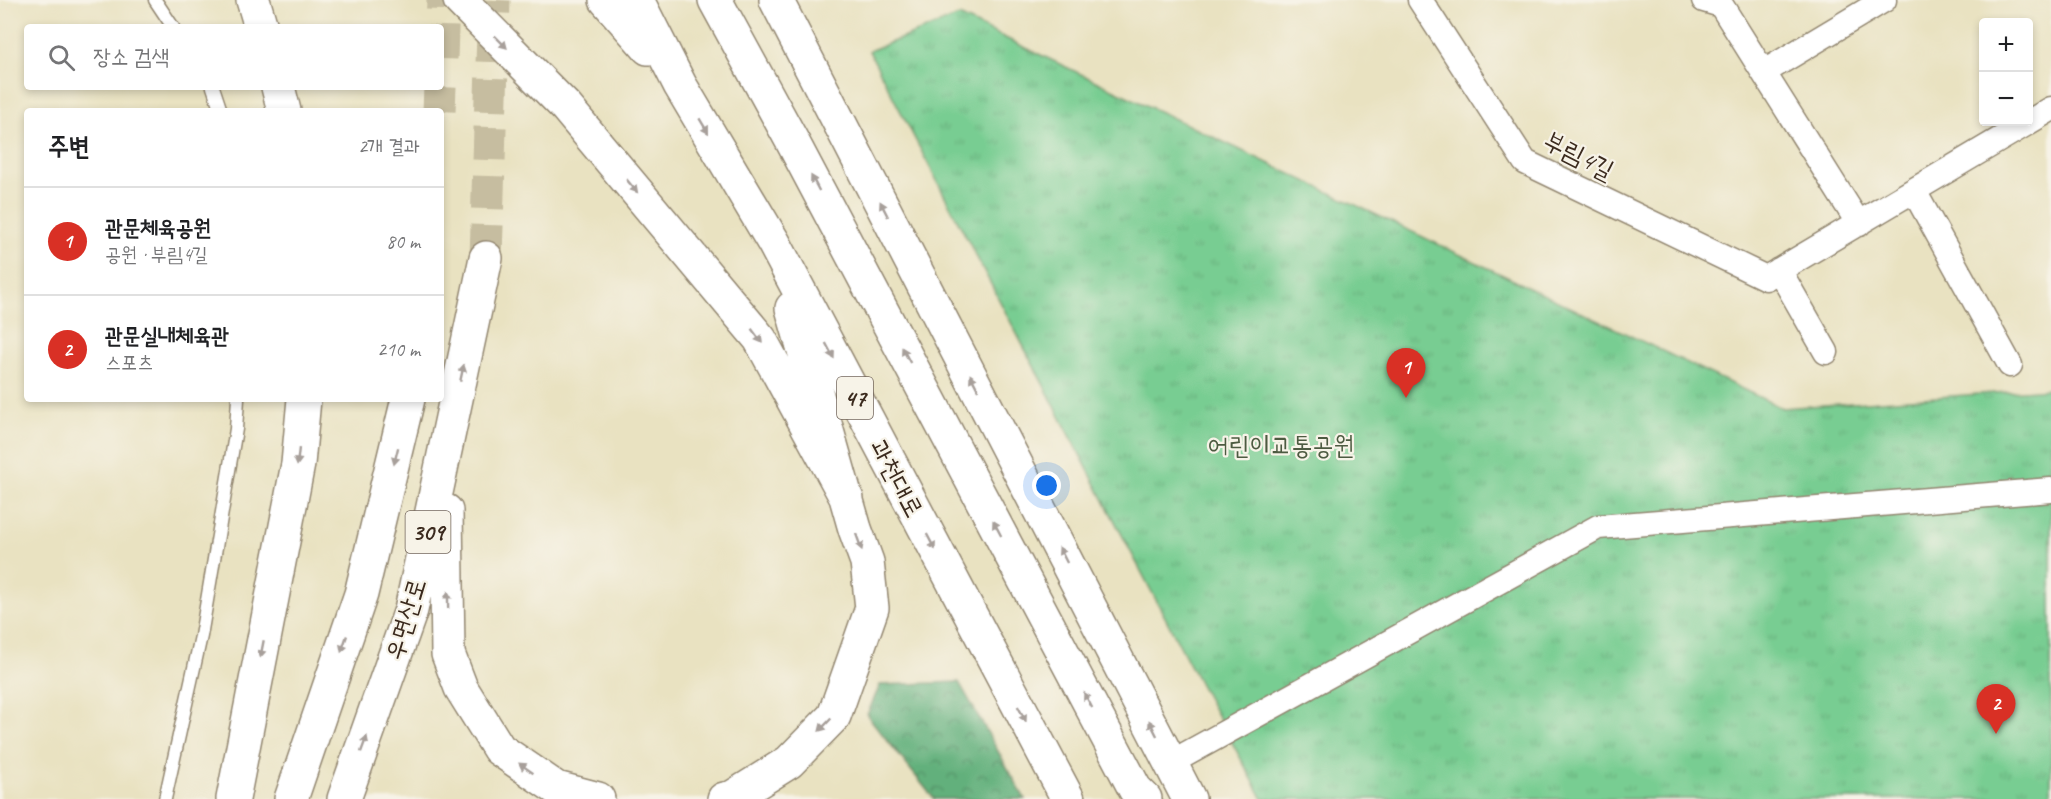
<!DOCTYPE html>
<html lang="ko">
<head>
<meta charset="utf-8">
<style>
  :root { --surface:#fff; --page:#f6f6f6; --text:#202124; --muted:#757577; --line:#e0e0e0; --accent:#d93025 }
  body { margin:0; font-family:Caveat,"Poor Story",sans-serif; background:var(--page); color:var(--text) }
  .controls { position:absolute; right:18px; top:18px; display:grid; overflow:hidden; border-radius:6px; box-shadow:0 3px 9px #0003 }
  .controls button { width:54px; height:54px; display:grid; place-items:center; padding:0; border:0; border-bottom:2px solid var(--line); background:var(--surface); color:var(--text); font:30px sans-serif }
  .you { position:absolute; left:1047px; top:486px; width:21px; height:21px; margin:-15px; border:4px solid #fff; border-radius:50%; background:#1a73e8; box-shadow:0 0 0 9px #1a73e833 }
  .badge { display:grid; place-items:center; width:39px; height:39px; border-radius:50%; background:var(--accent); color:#fff; font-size:20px; font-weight:700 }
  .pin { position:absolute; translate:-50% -50px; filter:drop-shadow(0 2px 3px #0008) }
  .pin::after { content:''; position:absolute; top:32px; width:21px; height:18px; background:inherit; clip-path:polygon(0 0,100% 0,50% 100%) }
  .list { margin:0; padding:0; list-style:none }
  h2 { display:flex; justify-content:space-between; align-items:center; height:78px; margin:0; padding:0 24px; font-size:26px }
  h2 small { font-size:20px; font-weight:400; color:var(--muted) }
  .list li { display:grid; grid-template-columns:39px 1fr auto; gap:18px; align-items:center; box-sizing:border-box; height:108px; padding:0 24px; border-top:2px solid var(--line) }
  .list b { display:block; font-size:22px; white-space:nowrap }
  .list p { margin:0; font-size:20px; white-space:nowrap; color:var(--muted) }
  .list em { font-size:20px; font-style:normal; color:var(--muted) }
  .icon { flex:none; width:33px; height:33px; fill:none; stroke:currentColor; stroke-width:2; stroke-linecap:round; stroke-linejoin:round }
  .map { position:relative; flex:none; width:2051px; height:799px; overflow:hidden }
  .search { position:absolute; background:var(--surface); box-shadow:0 3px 9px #0003; left:24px; top:24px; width:420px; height:66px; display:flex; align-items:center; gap:15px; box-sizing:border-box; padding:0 21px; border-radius:6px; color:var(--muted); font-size:22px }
  .panel { position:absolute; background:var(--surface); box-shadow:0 3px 9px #0003; left:24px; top:108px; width:420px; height:294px; border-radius:6px }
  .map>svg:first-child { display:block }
</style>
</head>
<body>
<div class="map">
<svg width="2051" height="799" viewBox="0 0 2051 799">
  <defs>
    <pattern id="grass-tufts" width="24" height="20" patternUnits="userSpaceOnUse" patternTransform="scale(1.5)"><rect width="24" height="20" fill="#78cd92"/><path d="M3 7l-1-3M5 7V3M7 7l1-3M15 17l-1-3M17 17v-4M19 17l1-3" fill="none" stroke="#69b07d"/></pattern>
    <pattern id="forest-crowns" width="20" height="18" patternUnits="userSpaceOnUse" patternTransform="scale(1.5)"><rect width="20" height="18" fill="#62b07c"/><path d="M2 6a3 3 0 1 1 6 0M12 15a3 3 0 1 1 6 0" fill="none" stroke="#528f65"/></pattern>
  </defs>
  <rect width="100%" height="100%" fill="#f7f3e8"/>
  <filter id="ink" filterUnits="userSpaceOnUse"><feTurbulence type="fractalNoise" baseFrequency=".0167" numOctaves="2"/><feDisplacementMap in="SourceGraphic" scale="12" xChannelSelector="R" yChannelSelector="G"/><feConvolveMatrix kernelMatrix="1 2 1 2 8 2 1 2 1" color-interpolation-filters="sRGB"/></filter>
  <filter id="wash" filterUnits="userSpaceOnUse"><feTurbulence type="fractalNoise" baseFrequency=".008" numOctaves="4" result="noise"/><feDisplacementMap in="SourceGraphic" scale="24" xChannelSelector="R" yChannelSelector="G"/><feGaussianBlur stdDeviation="1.35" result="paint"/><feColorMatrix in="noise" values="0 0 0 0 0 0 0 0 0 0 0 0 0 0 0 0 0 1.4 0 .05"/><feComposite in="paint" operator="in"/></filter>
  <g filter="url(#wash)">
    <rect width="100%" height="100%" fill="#e9e2c1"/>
    <path fill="url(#grass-tufts)" stroke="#5a7c58" stroke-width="1.5" d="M959 16 1782 408 2051 389V799H1263L1201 686 869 51Z"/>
    <path fill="url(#forest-crowns)" stroke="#4e6d4d" stroke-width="1.5" d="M959 682 1025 799H934L867 715 880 685Z"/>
  </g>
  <g filter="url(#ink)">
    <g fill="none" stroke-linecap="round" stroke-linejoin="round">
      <path stroke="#c6bda0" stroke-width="33" stroke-dasharray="33 16" stroke-linecap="butt" d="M441 59 443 0
        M439 111 440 87
        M486 258 494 0"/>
      <g stroke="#928670" stroke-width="15">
        <path id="service" d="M155 0 173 27
          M213 87 221 111
          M165 799 201 636 236 429 238 399"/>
      </g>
      <g stroke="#928670" stroke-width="27">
        <path id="minor" d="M1420 0 1525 162 1766 278 2051 109
          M1704 0 1721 5 1859 224
          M1764 72 1884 0
          M1914 191 2010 365
          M1779 270 1826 352
          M1170 763 1598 527 2051 490"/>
      </g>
      <g stroke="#928670" stroke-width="36">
        <path id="trunk" d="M253 0 261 27
          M460 0 566 107 760 339 847 499
          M606 0 648 48
          M637 0 680 85 774 243 1068 799
          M715 0 791 139 1135 789 1145 799
          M776 0 1189 799
          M278 87 284 111
          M446 511 448 654 461 688 499 749 556 788 598 799
          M233 799 298 464 304 399
          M291 799 361 594 408 399
          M344 799 411 610 486 258
          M724 799 733 797 789 762 834 716 872 608 867 562 855 529 792 308"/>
      </g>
      <use href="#service" stroke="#fff" stroke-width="12"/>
      <use href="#minor" stroke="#fff" stroke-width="24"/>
      <use href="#trunk" stroke="#fff" stroke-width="33"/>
    </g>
    <defs><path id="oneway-solid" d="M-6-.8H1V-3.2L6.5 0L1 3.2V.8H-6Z" transform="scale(1.5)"/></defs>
    <g fill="#a79f9a">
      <use href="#oneway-solid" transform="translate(501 42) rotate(45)"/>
      <use href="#oneway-solid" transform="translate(704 126) rotate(59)"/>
      <use href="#oneway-solid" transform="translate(815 183) rotate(-118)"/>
      <use href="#oneway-solid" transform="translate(632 186) rotate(50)"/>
      <use href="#oneway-solid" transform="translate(884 209) rotate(-117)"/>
      <use href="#oneway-solid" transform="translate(757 336) rotate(53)"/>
      <use href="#oneway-solid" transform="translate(830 351) rotate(62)"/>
      <use href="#oneway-solid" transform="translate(906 355) rotate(-118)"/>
      <use href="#oneway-solid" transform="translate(462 373) rotate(-78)"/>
      <use href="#oneway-solid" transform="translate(974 382) rotate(-117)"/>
      <use href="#oneway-solid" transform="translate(396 456) rotate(104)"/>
      <use href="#oneway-solid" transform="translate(298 457) rotate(96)"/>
      <use href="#oneway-solid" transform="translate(997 528) rotate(-118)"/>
      <use href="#oneway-solid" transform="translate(859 542) rotate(70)"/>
      <use href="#oneway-solid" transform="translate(931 542) rotate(62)"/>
      <use href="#oneway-solid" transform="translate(1063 555) rotate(-117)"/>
      <use href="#oneway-solid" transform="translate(448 600) rotate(-91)"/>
      <use href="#oneway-solid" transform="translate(344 644) rotate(109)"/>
      <use href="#oneway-solid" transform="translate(262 649) rotate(101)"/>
      <use href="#oneway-solid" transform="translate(1088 700) rotate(-118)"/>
      <use href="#oneway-solid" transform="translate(1022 714) rotate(62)"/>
      <use href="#oneway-solid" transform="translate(825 725) rotate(134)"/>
      <use href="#oneway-solid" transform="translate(1153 728) rotate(-117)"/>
      <use href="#oneway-solid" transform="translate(364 744) rotate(-70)"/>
      <use href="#oneway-solid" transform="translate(526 768) rotate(-145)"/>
    </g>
  </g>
  <g text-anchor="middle" stroke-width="4.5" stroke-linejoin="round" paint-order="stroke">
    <g fill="#f7f3e8" stroke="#73665b" stroke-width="1.5">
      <rect x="837" y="377" width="36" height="42" rx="4.5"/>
      <rect x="405.5" y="511" width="45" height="42" rx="4.5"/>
    </g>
    <g font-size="24" font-weight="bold" fill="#3b2a1e">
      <text x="855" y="406">47</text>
      <text x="428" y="540">309</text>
    </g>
    <g font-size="26" fill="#3b2a1e" stroke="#f7f3e8">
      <text transform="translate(1579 155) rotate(27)" y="9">부림4길</text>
      <text transform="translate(897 478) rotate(62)" y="9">과천대로</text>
      <text transform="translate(405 619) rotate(-73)" y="9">우면산로</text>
    </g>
    <g font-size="26" fill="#4d5b41" stroke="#f7f3e8">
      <text x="1281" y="454">어린이교통공원</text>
    </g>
  </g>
</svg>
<div class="controls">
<button>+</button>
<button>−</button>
</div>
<div class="you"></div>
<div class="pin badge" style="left:1406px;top:398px">1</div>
<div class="pin badge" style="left:1996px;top:734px">2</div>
<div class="search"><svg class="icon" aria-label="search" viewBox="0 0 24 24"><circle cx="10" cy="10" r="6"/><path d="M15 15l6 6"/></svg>장소 검색</div>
<section class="panel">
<h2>주변<small>2개 결과</small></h2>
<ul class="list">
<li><span class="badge">1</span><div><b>관문체육공원</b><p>공원 · 부림4길</p></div><em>80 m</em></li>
<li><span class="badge">2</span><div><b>관문실내체육관</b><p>스포츠</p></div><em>210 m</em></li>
</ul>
</section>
</div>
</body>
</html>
